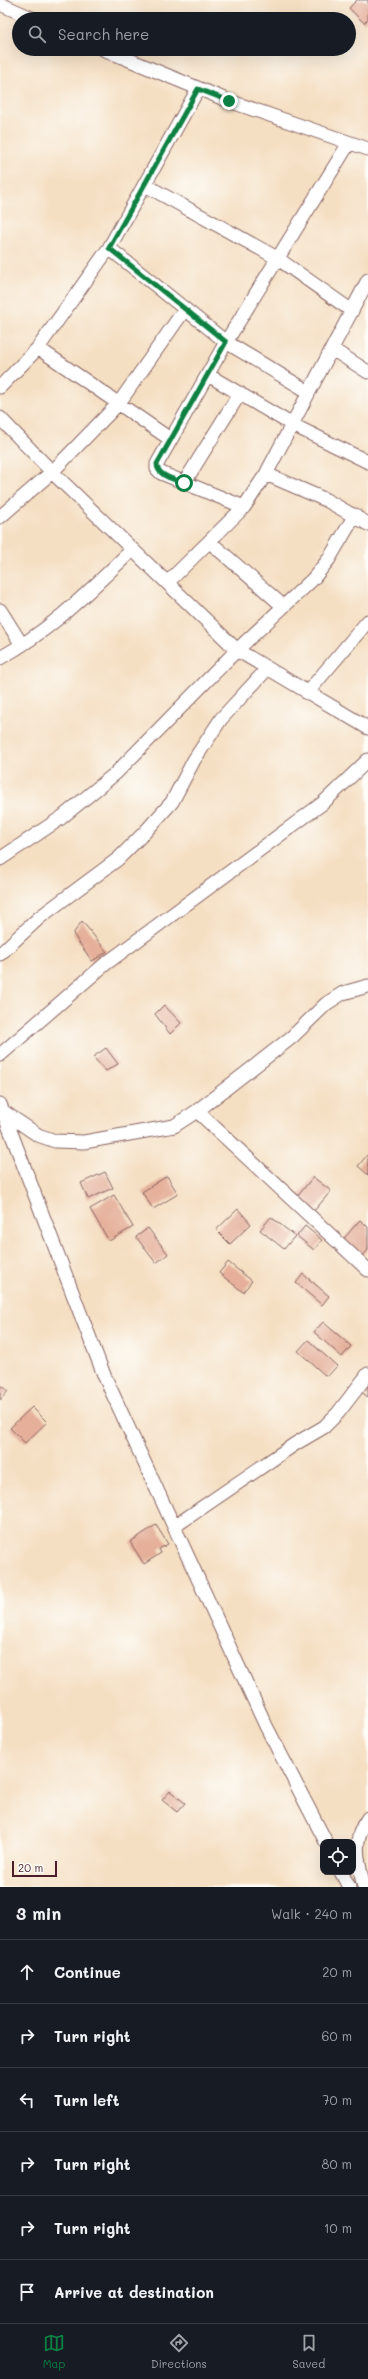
<!DOCTYPE html>
<html lang="en">
<head>
<meta charset="utf-8">
<style>
  :root { --surface:#171b24; --page:#20242c; --text:#f1f3f6; --muted:#9ea1a6; --line:#363941; --accent:#0b8043 }
  body { margin:0; font-family:Mali,sans-serif; background:var(--page); color:var(--text) }
  .controls { position:absolute; right:12px; bottom:12px; display:grid; overflow:hidden; border-radius:8px; box-shadow:0 4px 16px #0002 }
  .controls button { width:36px; height:36px; display:grid; place-items:center; padding:0; border:0; border-bottom:1px solid var(--line); background:var(--surface); color:var(--text); font:20px sans-serif }
  .scale { position:absolute; left:12px; bottom:10px; width:45px; box-sizing:border-box; padding-left:4px; border:2px solid #4a1f2b; border-top:0; font-size:11px; line-height:14px; white-space:nowrap; color:#4a1f2b; -webkit-text-stroke:3px #fdfcf7; paint-order:stroke }
  .stop { position:absolute; width:12px; height:12px; margin:-9px; border:3px solid #0b8043; border-radius:50%; background:#fff }
  .stop.end { background:#0b8043; border-color:#fff; box-shadow:0 1px 4px #0008 }
  .list { margin:0; padding:0; list-style:none }
  h2 { display:flex; justify-content:space-between; align-items:center; height:52px; margin:0; padding:0 16px; font-size:17px }
  h2 small { font-size:13px; font-weight:400; color:var(--muted) }
  .list li { display:grid; grid-template-columns:26px 1fr auto; gap:12px; align-items:center; box-sizing:border-box; height:64px; padding:0 16px; border-top:1px solid var(--line) }
  .list b { display:block; font-size:15px; white-space:nowrap }
  .list em { font-size:13px; font-style:normal; color:var(--muted) }
  .icon { flex:none; width:22px; height:22px; fill:none; stroke:currentColor; stroke-width:2; stroke-linecap:round; stroke-linejoin:round }
  .map { position:relative; flex:none; width:368px; height:1887px; overflow:hidden }
  .search { position:absolute; background:var(--surface); box-shadow:0 4px 16px #0002; left:12px; right:12px; top:12px; height:44px; display:flex; align-items:center; gap:10px; box-sizing:border-box; padding:0 14px; border-radius:22px; color:var(--muted); font-size:15px }
  .sheet { height:436px; background:var(--surface) }
  nav { display:flex; justify-content:space-around; align-items:center; box-sizing:border-box; height:56px; border-top:1px solid var(--line); background:var(--surface); font-size:11px; color:var(--muted) }
  nav a { display:grid; justify-items:center; gap:2px }
  nav .on { color:var(--accent) }
  .map>svg:first-child { display:block }
</style>
</head>
<body>
<div class="map">
<svg width="368" height="1887" viewBox="0 0 368 1887">
  <rect width="100%" height="100%" fill="#fdfcf7"/>
  <filter id="ink" filterUnits="userSpaceOnUse"><feTurbulence type="fractalNoise" baseFrequency=".025" numOctaves="2"/><feDisplacementMap in="SourceGraphic" scale="8" xChannelSelector="R" yChannelSelector="G"/><feConvolveMatrix kernelMatrix="1 2 1 2 8 2 1 2 1" color-interpolation-filters="sRGB"/></filter>
  <filter id="wash" filterUnits="userSpaceOnUse"><feTurbulence type="fractalNoise" baseFrequency=".012" numOctaves="4" result="noise"/><feDisplacementMap in="SourceGraphic" scale="16" xChannelSelector="R" yChannelSelector="G"/><feGaussianBlur stdDeviation="0.9" result="paint"/><feColorMatrix in="noise" values="0 0 0 0 0 0 0 0 0 0 0 0 0 0 0 0 0 1.4 0 .05"/><feComposite in="paint" operator="in"/></filter>
  <g filter="url(#wash)">
    <rect width="100%" height="100%" fill="#f5dfc3"/>
    <g id="blocks">
      <path fill="#e5af9a" d="M357 0H368V19L364 23 349 8Z
        M82 921 107 952 92 961 73 934Z
        M164 1005 181 1023 170 1034 155 1014Z
        M106 1048 118 1064 106 1071 93 1057Z
        M368 1154V1175L358 1166Z
        M105 1172 113 1188 88 1199 81 1183Z
        M167 1176 178 1194 153 1209 142 1192Z
        M313 1177 331 1191 314 1211 297 1197Z
        M114 1195 133 1227 109 1241 90 1209Z
        M238 1209 251 1224 230 1244 216 1230Z
        M271 1217 295 1236 284 1249 260 1230Z
        M360 1220 368 1227V1250L358 1261 339 1244Z
        M305 1226 322 1240 314 1250 297 1236Z
        M148 1228 168 1254 156 1263 136 1237Z
        M228 1262 252 1281 243 1292 219 1273Z
        M303 1274 329 1296 322 1305 296 1283Z
        M323 1322 351 1346 342 1357 314 1332Z
        M308 1340 337 1366 327 1377 298 1351Z
        M368 1381V1397L360 1391Z
        M0 1385 8 1391 0 1400Z
        M32 1407 47 1422 25 1443 10 1428Z
        M156 1525 168 1544 159 1549 161 1553 144 1564 130 1542Z
        M170 1791 185 1803 177 1812 162 1800Z"/>
    </g>
  </g>
  <g filter="url(#ink)">
    <use href="#blocks" fill-opacity="0" stroke="#866260" stroke-width="1"/>
    <g fill="none" stroke-linecap="round" stroke-linejoin="round">
      <g stroke="#866260" stroke-width="15">
        <path id="street" d="M0 4 34 19
          M103 49 229 101 368 149
          M145 185 277 258 352 311
          M109 248 226 342 309 392
          M38 348 170 439
          M332 349 368 372
          M208 375 291 424 368 462
          M0 387 38 348 109 248 198 89
          M0 418 52 472 237 650 368 728
          M266 474 326 500 368 524
          M184 483 240 393
          M244 507 161 473 157 469V464L226 342 349 143
          M0 517 52 472 119 403 185 309
          M210 542 283 606
          M167 583 244 507 266 474 368 280
          M0 610 22 645
          M0 658C53 629 89 591 132 550
          M307 693 368 621
          M0 859 61 818 116 773 237 650 313 579 329 559 355 515
          M0 954 40 917 118 859 145 832 172 802 194 760 221 719 267 669
          M0 1055 104 965 323 803 368 760
          M0 1104 104 1375 266 1726 326 1842
          M197 1111 368 1270
          M4 1112 38 1135 55 1141 84 1142 174 1126 197 1111 292 1037 326 1004 343 993 368 986
          M175 1526 295 1444 324 1427 338 1413 368 1374
          M341 1872 349 1887
          M364 1887C358 1861 351 1841 368 1818"/>
      </g>
      <use href="#street" stroke="#fff" stroke-width="13"/>
    </g>
  </g>
  <g fill="none" stroke-linecap="round" stroke-linejoin="round" filter="url(#ink)">
    <path stroke="#0b8043" stroke-width="5" d="M184 483C174 479 157 476 157 464L226 342 109 248 198 89 229 101"/>
  </g>
</svg>
<div class="controls">
<button><svg class="icon" aria-label="locate" viewBox="0 0 24 24"><circle cx="12" cy="12" r="6"/><path d="M12 2v4M12 18v4M2 12h4M18 12h4"/></svg></button>
</div>
<div class="scale">20 m</div>
<div class="stop" style="left:184px;top:483px"></div>
<div class="stop end" style="left:229px;top:101px"></div>
<div class="search"><svg class="icon" aria-label="search" viewBox="0 0 24 24"><circle cx="10" cy="10" r="6"/><path d="M15 15l6 6"/></svg>Search here</div>
</div>
<section class="sheet">
<h2>3 min<small>Walk · 240 m</small></h2>
<ul class="list">
<li><svg class="icon" aria-label="ahead" viewBox="0 0 24 24"><path d="M12 20V5M6 11l6-6 6 6"/></svg><div><b>Continue</b></div><em>20 m</em></li>
<li><svg class="icon" aria-label="right" viewBox="0 0 24 24"><path d="M7 20v-9h11M14 6l5 5-5 5"/></svg><div><b>Turn right</b></div><em>60 m</em></li>
<li><svg class="icon" aria-label="left" viewBox="0 0 24 24"><path d="M17 20v-9H6M10 6l-5 5 5 5"/></svg><div><b>Turn left</b></div><em>70 m</em></li>
<li><svg class="icon" aria-label="right" viewBox="0 0 24 24"><path d="M7 20v-9h11M14 6l5 5-5 5"/></svg><div><b>Turn right</b></div><em>80 m</em></li>
<li><svg class="icon" aria-label="right" viewBox="0 0 24 24"><path d="M7 20v-9h11M14 6l5 5-5 5"/></svg><div><b>Turn right</b></div><em>10 m</em></li>
<li><svg class="icon" aria-label="arrive" viewBox="0 0 24 24"><path d="M6 21V4h12l-3 4 3 4H6"/></svg><div><b>Arrive at destination</b></div></li>
</ul>
</section>
<nav>
<a class="on"><svg class="icon" aria-label="map" viewBox="0 0 24 24"><path d="M3 6l6-2 6 2 6-2v14l-6 2-6-2-6 2zM9 4v14M15 6v14"/></svg>Map</a>
<a><svg class="icon" aria-label="directions" viewBox="0 0 24 24"><path d="M12 3l9 9-9 9-9-9zM9 14v-3h6M13 9l2 2-2 2"/></svg>Directions</a>
<a><svg class="icon" aria-label="saved" viewBox="0 0 24 24"><path d="M7 4h10v16l-5-4-5 4z"/></svg>Saved</a>
</nav>
</body>
</html>
